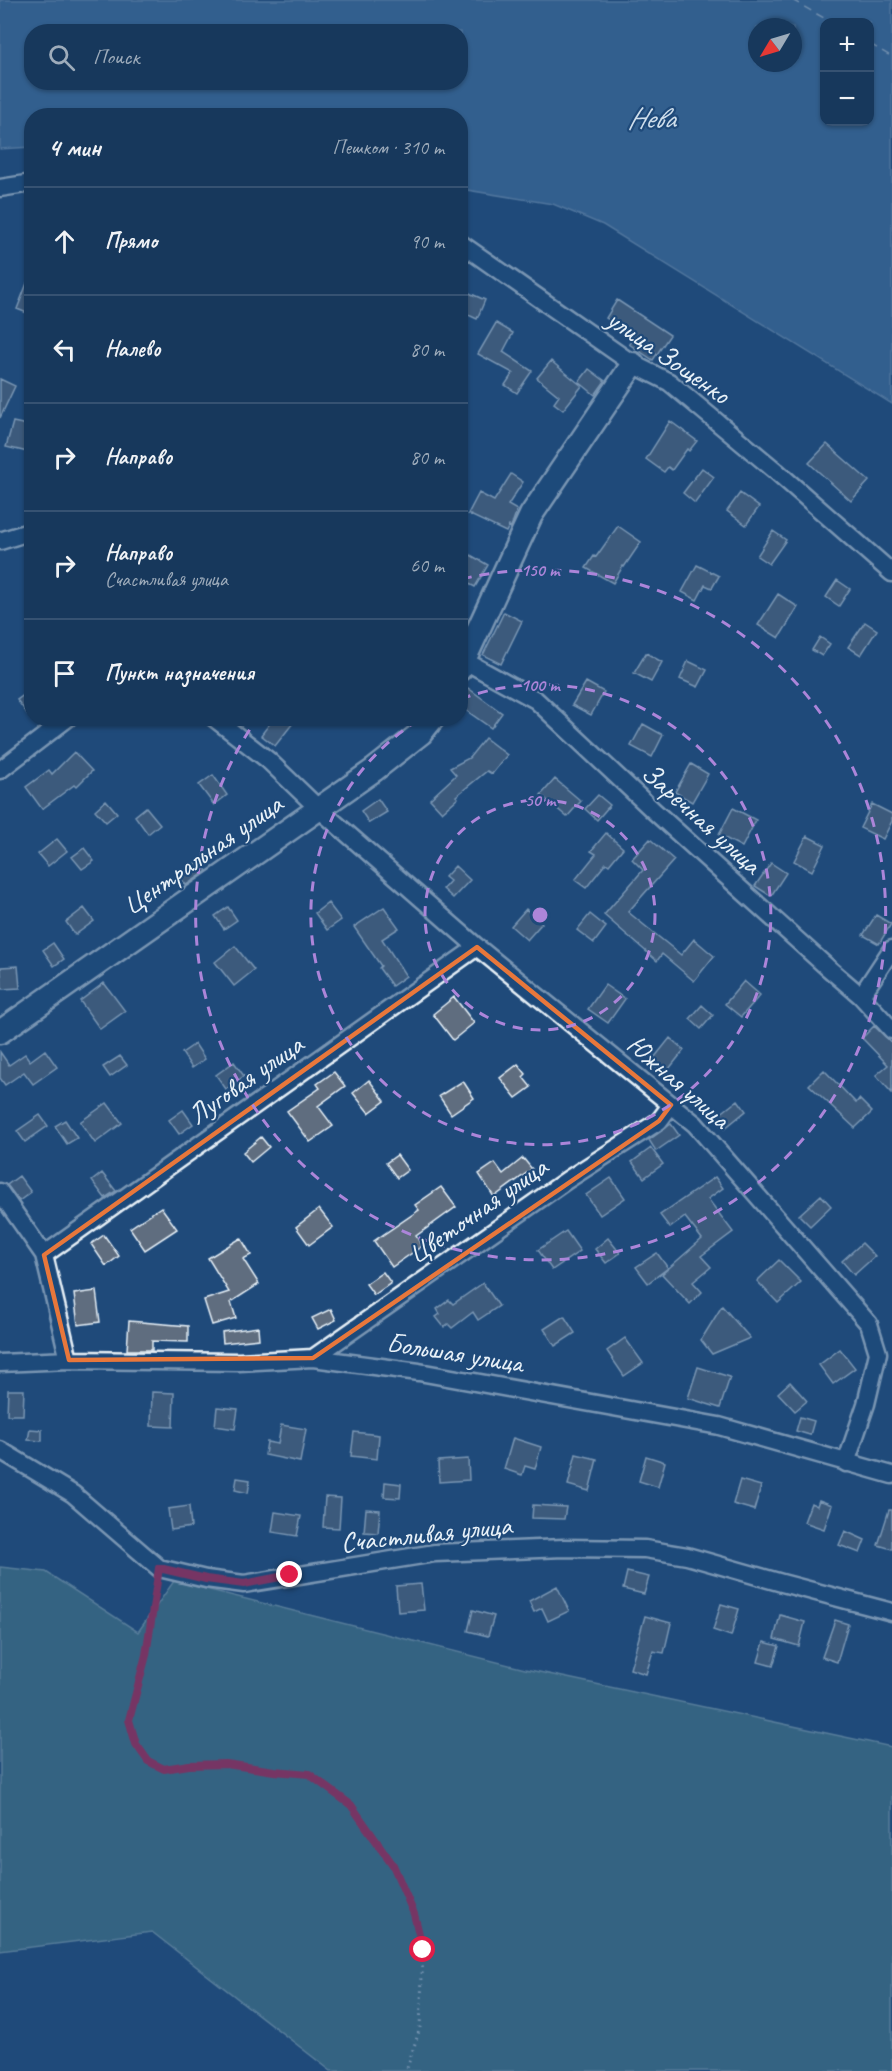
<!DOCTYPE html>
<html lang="ru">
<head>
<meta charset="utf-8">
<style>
  :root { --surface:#17385c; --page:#244365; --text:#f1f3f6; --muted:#9eacbb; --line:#365272 }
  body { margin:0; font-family:Caveat,sans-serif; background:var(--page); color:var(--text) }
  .controls { position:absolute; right:18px; top:18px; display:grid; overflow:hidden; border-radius:12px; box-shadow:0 2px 4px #0004 }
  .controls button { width:54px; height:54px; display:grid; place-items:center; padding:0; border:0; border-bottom:2px solid var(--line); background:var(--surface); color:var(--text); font:30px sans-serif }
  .compass { position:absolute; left:748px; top:18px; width:54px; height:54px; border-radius:50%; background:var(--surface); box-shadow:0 2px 4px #0004; rotate:232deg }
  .stop { position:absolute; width:18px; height:18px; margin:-14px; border:4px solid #e11d48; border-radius:50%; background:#fff }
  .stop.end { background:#e11d48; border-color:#fff; box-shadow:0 2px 6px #0008 }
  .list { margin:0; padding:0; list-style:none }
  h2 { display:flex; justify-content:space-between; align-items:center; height:78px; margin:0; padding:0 24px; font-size:26px }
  h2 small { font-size:20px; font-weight:400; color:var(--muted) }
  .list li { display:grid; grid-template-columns:39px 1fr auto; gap:18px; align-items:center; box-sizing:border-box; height:108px; padding:0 24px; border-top:2px solid var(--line) }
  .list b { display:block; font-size:22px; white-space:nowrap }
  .list p { margin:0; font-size:20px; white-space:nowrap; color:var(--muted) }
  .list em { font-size:20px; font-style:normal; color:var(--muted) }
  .icon { flex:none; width:33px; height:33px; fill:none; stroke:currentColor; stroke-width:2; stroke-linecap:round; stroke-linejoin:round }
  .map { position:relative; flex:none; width:892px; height:2071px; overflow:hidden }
  .search { position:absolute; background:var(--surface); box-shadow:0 2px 4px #0004; left:24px; top:24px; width:444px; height:66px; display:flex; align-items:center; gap:15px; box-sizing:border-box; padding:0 21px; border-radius:24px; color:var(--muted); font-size:22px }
  .panel { position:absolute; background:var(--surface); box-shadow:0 2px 4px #0004; left:24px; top:108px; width:444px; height:618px; border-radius:24px }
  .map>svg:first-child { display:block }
</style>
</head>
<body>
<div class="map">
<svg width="892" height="2071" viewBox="0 0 892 2071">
  <rect width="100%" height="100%" fill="#1f4a7a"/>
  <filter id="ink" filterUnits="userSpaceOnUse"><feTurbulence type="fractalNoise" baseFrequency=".0167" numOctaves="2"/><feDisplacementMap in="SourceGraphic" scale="12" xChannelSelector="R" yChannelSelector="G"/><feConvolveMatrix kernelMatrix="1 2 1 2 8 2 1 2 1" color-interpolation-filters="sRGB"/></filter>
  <g filter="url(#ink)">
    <path fill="#4f828d" stroke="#9cbac2" stroke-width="1.5" d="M0 1567 46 1572 138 1632 174 1581 525 1669 892 1747V2071H331L152 1932 0 1951Z"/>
    <path fill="#4b78a6" stroke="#8aa8c7" stroke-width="1.5" fill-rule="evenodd" d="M0 0H892V404L603 225 553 204 461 189 460 116H32L31 147 0 149ZM824 22H870V122H824ZM757 27H793V63H757ZM32 32H460V82H32Z"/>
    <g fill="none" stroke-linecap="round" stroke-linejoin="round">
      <path stroke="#d0dfec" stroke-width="1.5" stroke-dasharray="8 6" stroke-linecap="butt" d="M792 0 831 22
        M870 44 892 57"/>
    </g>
    <path fill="#5f6d7f" stroke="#e8f1f8" stroke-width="1.5" d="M31 273H32V315L17 309Z
      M460 289 485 300 477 319 460 311Z
      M617 300 670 335 653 360 629 344 634 337 606 318Z
      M496 323 513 333 503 352 532 371 517 393 505 385 513 373 478 354Z
      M551 361 582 386 563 410 554 403 559 396 537 378Z
      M589 369 605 381 595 395 579 382Z
      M0 379 15 386 0 418Z
      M670 421 697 441 689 451 687 449 672 470 668 467 664 472 646 459Z
      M13 422 32 426V453L6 447Z
      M827 444 869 481 851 501 809 463Z
      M702 468 714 477 695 503 683 493Z
      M511 474 523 482 508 505 517 510 511 527 509 526 506 532 468 514 479 493 494 501Z
      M740 493 759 507 746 525 727 511Z
      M618 526 641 542 624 567 623 566 613 583 586 568 594 556 596 557Z
      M773 531 786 540 769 564 757 556Z
      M460 549 488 565 475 587 460 579Z
      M697 565 719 576 712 588 705 585 697 600 682 592Z
      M837 580 850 589 839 606 826 597Z
      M778 594 798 607 779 638 758 625Z
      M504 612 522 621 501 664 483 655Z
      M865 622 877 630 861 655 848 647Z
      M820 637 830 644 822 656 812 650Z
      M646 653 662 662 651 682 634 673Z
      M688 661 707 670 698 687 680 679Z
      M586 682 604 692 591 715 572 705Z
      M468 688 502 713 491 728 460 706V698Z
      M32 689V720L17 700Z
      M274 718H297L275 746 261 735Z
      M643 724 663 735 652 757 631 746Z
      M485 738 507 755 492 774 487 771 456 796 458 798 442 812 430 799 456 775 450 768 469 758Z
      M74 752 92 771 76 787 74 785 42 809 26 787 49 770 52 774Z
      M691 764 708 774 692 802 675 792Z
      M213 775 227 795 214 805 199 785Z
      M555 779 581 801 567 817 541 795Z
      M598 795 610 805 597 820 585 809Z
      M378 799 387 812 369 823 361 811Z
      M106 800 117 813 106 822 95 810Z
      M872 804 892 814V821L883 839 860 828Z
      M146 807 160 824 148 834 135 816Z
      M733 808 756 820 742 847 719 835Z
      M606 833 623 848 609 865 606 863 586 888 575 880 596 854 591 851Z
      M807 836 825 845 812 871 794 861Z
      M57 839 67 851 48 866 38 854Z
      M650 839 674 860 628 912 681 955 694 939 714 956 694 981 662 954 657 961 604 915 643 870 632 859Z
      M84 848 94 861 82 869 72 857Z
      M199 861 207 871 186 885 179 876Z
      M771 863 786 873 771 896 755 886Z
      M455 866 470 880 453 898 443 889 450 881 445 877Z
      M328 903 341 920 327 930 315 913Z
      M228 907 237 920 224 929 215 916Z
      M384 907 399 928 382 939 406 976 392 986 379 968 381 966 354 927Z
      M84 908 94 921 75 935 66 922Z
      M526 909 542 923 527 940 511 926Z
      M590 914 606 927 594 943 577 930Z
      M876 915 891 924 879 944 863 935Z
      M53 943 64 959 54 966 43 950Z
      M235 946 254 970 234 986 215 962Z
      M18 966 20 988 2 989 1 967Z
      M744 981 760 995 741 1017 725 1004Z
      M104 983 125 1011 100 1029 80 1001Z
      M605 985 625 999 608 1023 588 1009Z
      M454 997 474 1023 453 1040 433 1014Z
      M702 1005 713 1015 701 1029 690 1019Z
      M874 1026 892 1043V1093L876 1075 888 1065 862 1038Z
      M670 1038 684 1050 665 1074 650 1063Z
      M195 1044 205 1059 192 1068 182 1053Z
      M45 1050 57 1067 33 1084 24 1072 5 1085 0 1078V1052L9 1065 25 1054 30 1061Z
      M120 1056 127 1065 110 1077 103 1067Z
      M234 1062 244 1076 226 1089 216 1075Z
      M518 1064 526 1074 523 1077 531 1087 516 1098 500 1078Z
      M824 1070 856 1103 859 1099 872 1112 855 1128 809 1085Z
      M334 1072 345 1086 318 1106 333 1126 310 1142 287 1111 320 1088 317 1084Z
      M369 1080 385 1101 369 1113 353 1093Z
      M463 1081 474 1098 451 1114 439 1096Z
      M738 1100 746 1111 724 1129 715 1118Z
      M107 1103 122 1123 95 1143 80 1122Z
      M183 1110 193 1124 179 1134 169 1120Z
      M40 1115 48 1126 25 1142 17 1131Z
      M65 1120 77 1138 67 1144 55 1126Z
      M671 1124 679 1135 656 1151 649 1140Z
      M261 1137 269 1147 251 1162 243 1152Z
      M651 1148 663 1164 644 1178 632 1162Z
      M397 1155 408 1170 397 1178 386 1163Z
      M523 1158 532 1169 494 1197 479 1174 495 1163 503 1174Z
      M102 1173 116 1191 105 1198 92 1181Z
      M19 1176 31 1192 19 1201 7 1185Z
      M715 1177 723 1188 708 1199 733 1232 701 1256 711 1267 693 1282 702 1292 690 1304 662 1274 702 1239 685 1217 670 1228 660 1215Z
      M611 1178 625 1198 600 1215 586 1195Z
      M441 1187 456 1207 416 1236 422 1246 392 1267 374 1241 419 1210 415 1205Z
      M821 1195 831 1206 810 1226 799 1215Z
      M161 1207 177 1229 145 1250 130 1228Z
      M319 1209 333 1227 309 1245 296 1227Z
      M566 1231 580 1251 552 1270 538 1250Z
      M104 1235 119 1256 106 1266 91 1244Z
      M241 1238 251 1255 243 1259 259 1284 231 1302 236 1318 212 1325 204 1300 229 1292 208 1258Z
      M608 1238 620 1253 606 1263 595 1249Z
      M862 1243 875 1256 854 1275 842 1261Z
      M657 1253 668 1268 648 1283 636 1267Z
      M779 1260 801 1282 778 1303 757 1281Z
      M383 1272 391 1283 374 1295 366 1284Z
      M483 1283 499 1306 478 1320 473 1312 452 1328 448 1324 444 1327 436 1317 440 1314 437 1309 449 1300 453 1304Z
      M96 1291 100 1322 78 1325 74 1294Z
      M722 1306 750 1338 712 1354 701 1340Z
      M331 1309 336 1320 318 1329 312 1318Z
      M564 1316 575 1333 555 1346 544 1329Z
      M129 1321 188 1326V1342L152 1341V1350H127Z
      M258 1327 259 1339 223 1343 222 1332Z
      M625 1338 643 1363 624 1376 607 1351Z
      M840 1349 855 1368 833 1384 819 1365Z
      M698 1367 730 1377 720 1408 688 1398Z
      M790 1382 807 1401 795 1411 778 1393Z
      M8 1390H24L23 1415H7Z
      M152 1392 174 1393 173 1427 151 1426Z
      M217 1407 238 1409 235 1429 215 1426Z
      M800 1417 814 1421 810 1435 796 1431Z
      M281 1425 306 1429 300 1462 265 1455 267 1442 278 1444Z
      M30 1429 42 1430V1441L28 1440Z
      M354 1432 379 1435 377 1459 351 1456Z
      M513 1438 541 1447 535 1469 525 1466 522 1475 504 1469Z
      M576 1454 597 1459 589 1491 568 1485Z
      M646 1456 665 1462 658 1487 639 1481Z
      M468 1459 469 1480 439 1482 438 1461Z
      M237 1478 250 1480 248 1493 235 1490Z
      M740 1480 761 1486 754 1510 733 1504Z
      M385 1482 401 1484 400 1498 384 1497Z
      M325 1497 341 1498 339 1528 323 1527Z
      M819 1500 832 1505 824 1529 804 1522 811 1503 817 1506Z
      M533 1505 566 1507 564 1519 532 1518Z
      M189 1506 191 1527 171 1530 168 1509Z
      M366 1509 380 1510 378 1533 364 1532Z
      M889 1510H892V1549L878 1545Z
      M275 1512 301 1516 297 1536 272 1532Z
      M845 1531 865 1540 860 1553 839 1545Z
      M627 1572 649 1577 644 1594 623 1589Z
      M421 1584 424 1610 398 1612 396 1586Z
      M557 1586 569 1611 548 1621 542 1608 534 1612 529 1601Z
      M721 1604 739 1609 731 1636 713 1630Z
      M473 1610 494 1616 488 1636 468 1631Z
      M780 1615 805 1622 799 1646 774 1639Z
      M645 1616 671 1623 664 1653 653 1651 646 1674 630 1669Z
      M835 1620 848 1624 837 1662 822 1657Z
      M764 1642 779 1646 773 1666 758 1662Z"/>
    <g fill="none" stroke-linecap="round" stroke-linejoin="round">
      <g stroke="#e8f1f8" stroke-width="21">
        <path id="street" d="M0 188 32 183
          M460 243 633 364 669 382 776 471 892 573
          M0 541 32 531
          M465 661 536 700 654 811 827 967 861 996 892 1030
          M214 718 268 760 319 809 477 947 695 1124 869 1324 878 1353 866 1404 846 1463
          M0 770 68 718
          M861 996 892 949
          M0 1192 44 1255 69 1360
          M44 1255 477 947
          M313 1358 567 1180 659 1121 671 1105
          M0 1363 69 1360 239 1362 313 1358 419 1372 719 1426 892 1475
          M0 1450 73 1494 159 1568 206 1579 244 1584 435 1553 564 1548 645 1549 687 1556 782 1583 892 1612"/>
      </g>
      <g stroke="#e8f1f8" stroke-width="27">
        <path id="secondary" d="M460 669 531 515 633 364
          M0 1032 374 770 421 733 433 718"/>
      </g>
      <path stroke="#e8f1f8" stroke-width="3" stroke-dasharray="1.5 4.5" stroke-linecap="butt" d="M156 1583 146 1655 129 1720 136 1745 148 1761 164 1769 189 1765 227 1764 274 1771 309 1774 351 1805 393 1865 414 1914 423 1950 420 2028 406 2071"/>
      <use href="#street" stroke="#1f4a7a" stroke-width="16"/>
      <use href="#secondary" stroke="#1f4a7a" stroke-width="22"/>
    </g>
  </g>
  <g fill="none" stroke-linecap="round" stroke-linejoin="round" filter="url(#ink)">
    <path stroke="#e11d48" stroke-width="8" d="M290 1575 244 1584 206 1579 159 1568 146 1655 129 1720 136 1744 148 1761 164 1769 189 1765 226 1764 274 1771 309 1774 351 1805 393 1865 414 1914 423 1950"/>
  </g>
  <path d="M0 0H892V2071H0ZM477 947 671 1105 659 1121 313 1358 69 1360 44 1255Z" fill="#1f4a7a" fill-opacity=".55" fill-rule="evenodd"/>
  <path fill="none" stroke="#e8773b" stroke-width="4.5" stroke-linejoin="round" d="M477 947 671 1105 659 1121 313 1358 69 1360 44 1255Z"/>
  <g fill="none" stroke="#ac85d9" stroke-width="3" stroke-dasharray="10 8">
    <circle cx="540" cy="915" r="115"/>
    <path d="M461 699A230 230 0 1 1 420 719"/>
    <path d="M462 579A345 345 0 1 1 256 720"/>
  </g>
  <g text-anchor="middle" stroke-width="4.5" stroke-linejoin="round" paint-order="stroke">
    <g font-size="28" fill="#e8f1f8" stroke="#1f4a7a">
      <text transform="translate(669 356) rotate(35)" y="10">улица Зощенко</text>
      <text transform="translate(702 818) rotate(42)" y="10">Заречная улица</text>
      <text transform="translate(202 854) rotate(-35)" y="10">Центральная улица</text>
      <text transform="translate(245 1079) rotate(-35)" y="10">Луговая улица</text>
      <text transform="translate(679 1081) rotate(41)" y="10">Южная улица</text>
      <text transform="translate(477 1210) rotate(-35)" y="10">Цветочная улица</text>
      <text transform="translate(455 1352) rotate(9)" y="10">Большая улица</text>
      <text transform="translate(426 1533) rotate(-6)" y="10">Счастливая улица</text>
    </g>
    <g font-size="30" font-style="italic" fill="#d0dfec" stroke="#1f4a7a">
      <text x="651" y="128">Нева</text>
    </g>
  </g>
  <circle cx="540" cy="915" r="9" fill="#ac85d9" stroke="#1f4a7a" stroke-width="3"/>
  <g font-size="18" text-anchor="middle" font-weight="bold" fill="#ac85d9" stroke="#1f4a7a" stroke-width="4.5" stroke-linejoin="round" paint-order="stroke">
    <text x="540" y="576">150 m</text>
    <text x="540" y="691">100 m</text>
    <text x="540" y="806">50 m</text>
  </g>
</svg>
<div class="controls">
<button>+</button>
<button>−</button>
</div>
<svg class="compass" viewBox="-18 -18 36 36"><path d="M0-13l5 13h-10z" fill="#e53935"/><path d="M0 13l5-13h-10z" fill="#9eacbb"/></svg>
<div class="stop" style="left:423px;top:1950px"></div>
<div class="stop end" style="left:290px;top:1575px"></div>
<div class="search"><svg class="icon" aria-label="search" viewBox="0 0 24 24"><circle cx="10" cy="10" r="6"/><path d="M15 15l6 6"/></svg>Поиск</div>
<section class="panel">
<h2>4 мин<small>Пешком · 310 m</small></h2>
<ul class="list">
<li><svg class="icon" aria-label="ahead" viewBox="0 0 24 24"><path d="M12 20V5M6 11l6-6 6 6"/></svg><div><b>Прямо</b></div><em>90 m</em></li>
<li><svg class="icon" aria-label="left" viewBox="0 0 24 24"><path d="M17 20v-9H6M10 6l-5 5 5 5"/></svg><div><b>Налево</b></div><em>80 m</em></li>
<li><svg class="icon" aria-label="right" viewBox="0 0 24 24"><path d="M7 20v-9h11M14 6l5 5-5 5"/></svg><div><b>Направо</b></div><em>80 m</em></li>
<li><svg class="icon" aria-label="right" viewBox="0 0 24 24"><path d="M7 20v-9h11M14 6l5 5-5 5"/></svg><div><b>Направо</b><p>Счастливая улица</p></div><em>60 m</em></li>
<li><svg class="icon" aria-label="arrive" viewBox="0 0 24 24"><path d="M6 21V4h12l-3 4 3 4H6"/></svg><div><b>Пункт назначения</b></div></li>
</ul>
</section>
</div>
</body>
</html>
